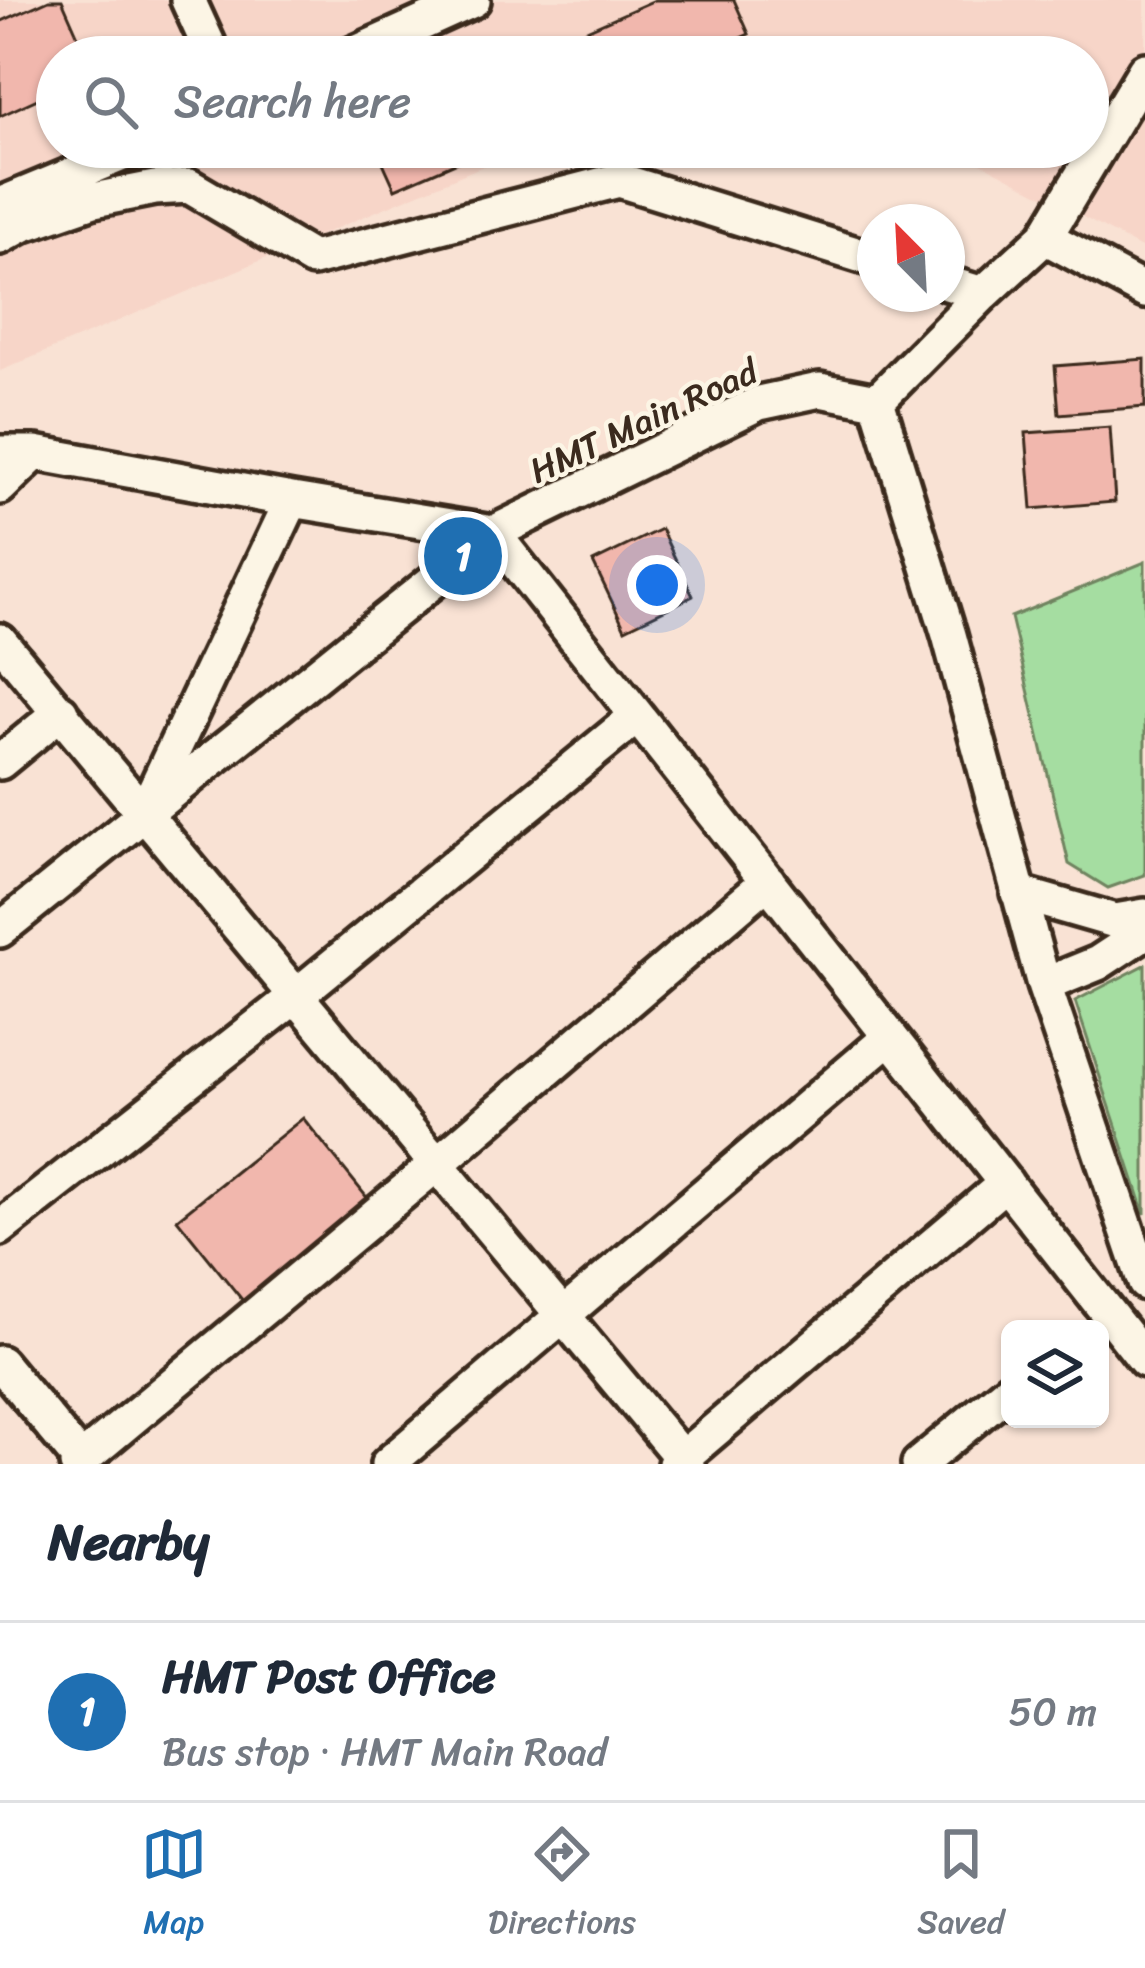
<!DOCTYPE html>
<html lang="en">
<head>
<meta charset="utf-8">
<style>
  :root { --surface:#fff; --page:#f2f2f3; --text:#1f2937; --muted:#747a83; --line:#e0e1e3; --accent:#1f6fb2 }
  body { margin:0; font-family:Sriracha,sans-serif; background:var(--page); color:var(--text) }
  .controls { position:absolute; right:36px; bottom:36px; display:grid; overflow:hidden; border-radius:18px; box-shadow:0 3px 9px #0004 }
  .controls button { width:108px; height:108px; display:grid; place-items:center; padding:0; border:0; border-bottom:3px solid var(--line); background:var(--surface); color:var(--text); font:60px sans-serif }
  .compass { position:absolute; left:857px; top:204px; width:108px; height:108px; border-radius:50%; background:var(--surface); box-shadow:0 3px 9px #0004; rotate:336deg }
  .you { position:absolute; left:657px; top:585px; width:42px; height:42px; margin:-30px; border:9px solid #fff; border-radius:50%; background:#1a73e8; box-shadow:0 0 0 18px #1a73e833 }
  .badge { display:grid; place-items:center; width:78px; height:78px; border-radius:50%; background:var(--accent); color:#fff; font-size:39px; font-weight:700 }
  .pin { position:absolute; translate:-50% -50%; border:6px solid #fff; box-shadow:0 3px 12px #0006 }
  .list { margin:0; padding:0; list-style:none }
  h2 { display:flex; justify-content:space-between; align-items:center; height:156px; margin:0; padding:0 48px; font-size:51px }
  h2 small { font-size:39px; font-weight:400; color:var(--muted) }
  .list li { display:grid; grid-template-columns:78px 1fr auto; gap:36px; align-items:center; box-sizing:border-box; height:180px; padding:0 48px; border-top:3px solid var(--line) }
  .list b { display:block; font-size:45px; white-space:nowrap }
  .list p { margin:0; font-size:39px; white-space:nowrap; color:var(--muted) }
  .list em { font-size:39px; font-style:normal; color:var(--muted) }
  .icon { flex:none; width:66px; height:66px; fill:none; stroke:currentColor; stroke-width:2; stroke-linecap:round; stroke-linejoin:round }
  .map { position:relative; flex:none; width:1145px; height:1464px; overflow:hidden }
  .search { position:absolute; background:var(--surface); box-shadow:0 3px 9px #0004; left:36px; right:36px; top:36px; height:132px; display:flex; align-items:center; gap:30px; box-sizing:border-box; padding:0 42px; border-radius:66px; color:var(--muted); font-size:45px }
  .sheet { height:336px; background:var(--surface) }
  nav { display:flex; justify-content:space-around; align-items:center; box-sizing:border-box; height:168px; border-top:3px solid var(--line); background:var(--surface); font-size:33px; color:var(--muted) }
  nav a { display:grid; justify-items:center; gap:6px }
  nav .on { color:var(--accent) }
  .map>svg:first-child { display:block }
</style>
</head>
<body>
<div class="map">
<svg width="1145" height="1464" viewBox="0 0 1145 1464">
  <rect width="100%" height="100%" fill="#f9e2d4"/>
  <filter id="ink" filterUnits="userSpaceOnUse"><feTurbulence type="fractalNoise" baseFrequency=".00833" numOctaves="2"/><feDisplacementMap in="SourceGraphic" scale="24" xChannelSelector="R" yChannelSelector="G"/><feConvolveMatrix kernelMatrix="1 2 1 2 8 2 1 2 1" color-interpolation-filters="sRGB"/></filter>
  <g filter="url(#ink)">
    <path fill="#f7d5c8" d="M0 0H1145V250L951 147H1088V57H782L764 47 741 57H57V147H528L0 371Z"/>
    <path fill="#a5dda1" stroke="#708460" stroke-width="3" d="M1145 562V875L1108 888 1069 864 1011 617Z
      M1145 965V1214L1075 1001Z"/>
    <path fill="#f1b7ad" stroke="#3b2a1e" stroke-width="3" d="M49 0H62L87 57H57V90L0 116V22Z
      M655 0H734L749 34 698 57H525Z
      M376 147H492L395 189Z
      M1145 359V407L1059 414 1055 366Z
      M1110 427 1115 502 1032 509 1026 433Z
      M661 529 693 596 625 629 593 562Z
      M303 1118 369 1200 243 1301 177 1219Z"/>
    <g fill="none" stroke-linecap="round" stroke-linejoin="round">
      <g stroke="#3b2a1e" stroke-width="42">
        <path id="minor" d="M188 0 214 57
          M347 57 473 0
          M4 203 139 147
          M0 237 22 225 94 200 155 188 189 186 313 259 619 180 875 260
          M1045 237 1145 291
          M947 283 983 294
          M877 401 983 294 1045 237 1145 70
          M0 453H35L292 500 493 533 1145 1360
          M0 487 35 453
          M0 641 687 1464
          M0 762 61 712
          M149 802 292 500
          M1018 893 1115 921 1145 916
          M0 930 493 533 759 403 820 390 877 401 949 635 1044 985 1145 1283
          M1044 985 1098 963 1145 932
          M0 1228 297 995 637 716
          M0 1363 84 1464
          M77 1464 438 1163 768 881
          M388 1464 890 1037
          M675 1464 1006 1183
          M919 1464 1010 1389"/>
      </g>
      <use href="#minor" stroke="#fcf5e5" stroke-width="33"/>
    </g>
  </g>
  <g text-anchor="middle" stroke-width="9" stroke-linejoin="round" paint-order="stroke">
    <g font-size="36" fill="#3b2a1e" stroke="#fcf5e5">
      <text transform="translate(643 420) rotate(-25)" y="13">HMT Main Road</text>
    </g>
  </g>
</svg>
<div class="controls">
<button><svg class="icon" aria-label="layers" viewBox="0 0 24 24"><path d="M12 4l9 5-9 5-9-5zM3 14l9 5 9-5"/></svg></button>
</div>
<svg class="compass" viewBox="-18 -18 36 36"><path d="M0-13l5 13h-10z" fill="#e53935"/><path d="M0 13l5-13h-10z" fill="#747a83"/></svg>
<div class="you"></div>
<div class="pin badge" style="left:463px;top:556px">1</div>
<div class="search"><svg class="icon" aria-label="search" viewBox="0 0 24 24"><circle cx="10" cy="10" r="6"/><path d="M15 15l6 6"/></svg>Search here</div>
</div>
<section class="sheet">
<h2>Nearby<small></small></h2>
<ul class="list">
<li><span class="badge">1</span><div><b>HMT Post Office</b><p>Bus stop · HMT Main Road</p></div><em>50 m</em></li>
</ul>
</section>
<nav>
<a class="on"><svg class="icon" aria-label="map" viewBox="0 0 24 24"><path d="M3 6l6-2 6 2 6-2v14l-6 2-6-2-6 2zM9 4v14M15 6v14"/></svg>Map</a>
<a><svg class="icon" aria-label="directions" viewBox="0 0 24 24"><path d="M12 3l9 9-9 9-9-9zM9 14v-3h6M13 9l2 2-2 2"/></svg>Directions</a>
<a><svg class="icon" aria-label="saved" viewBox="0 0 24 24"><path d="M7 4h10v16l-5-4-5 4z"/></svg>Saved</a>
</nav>
</body>
</html>
